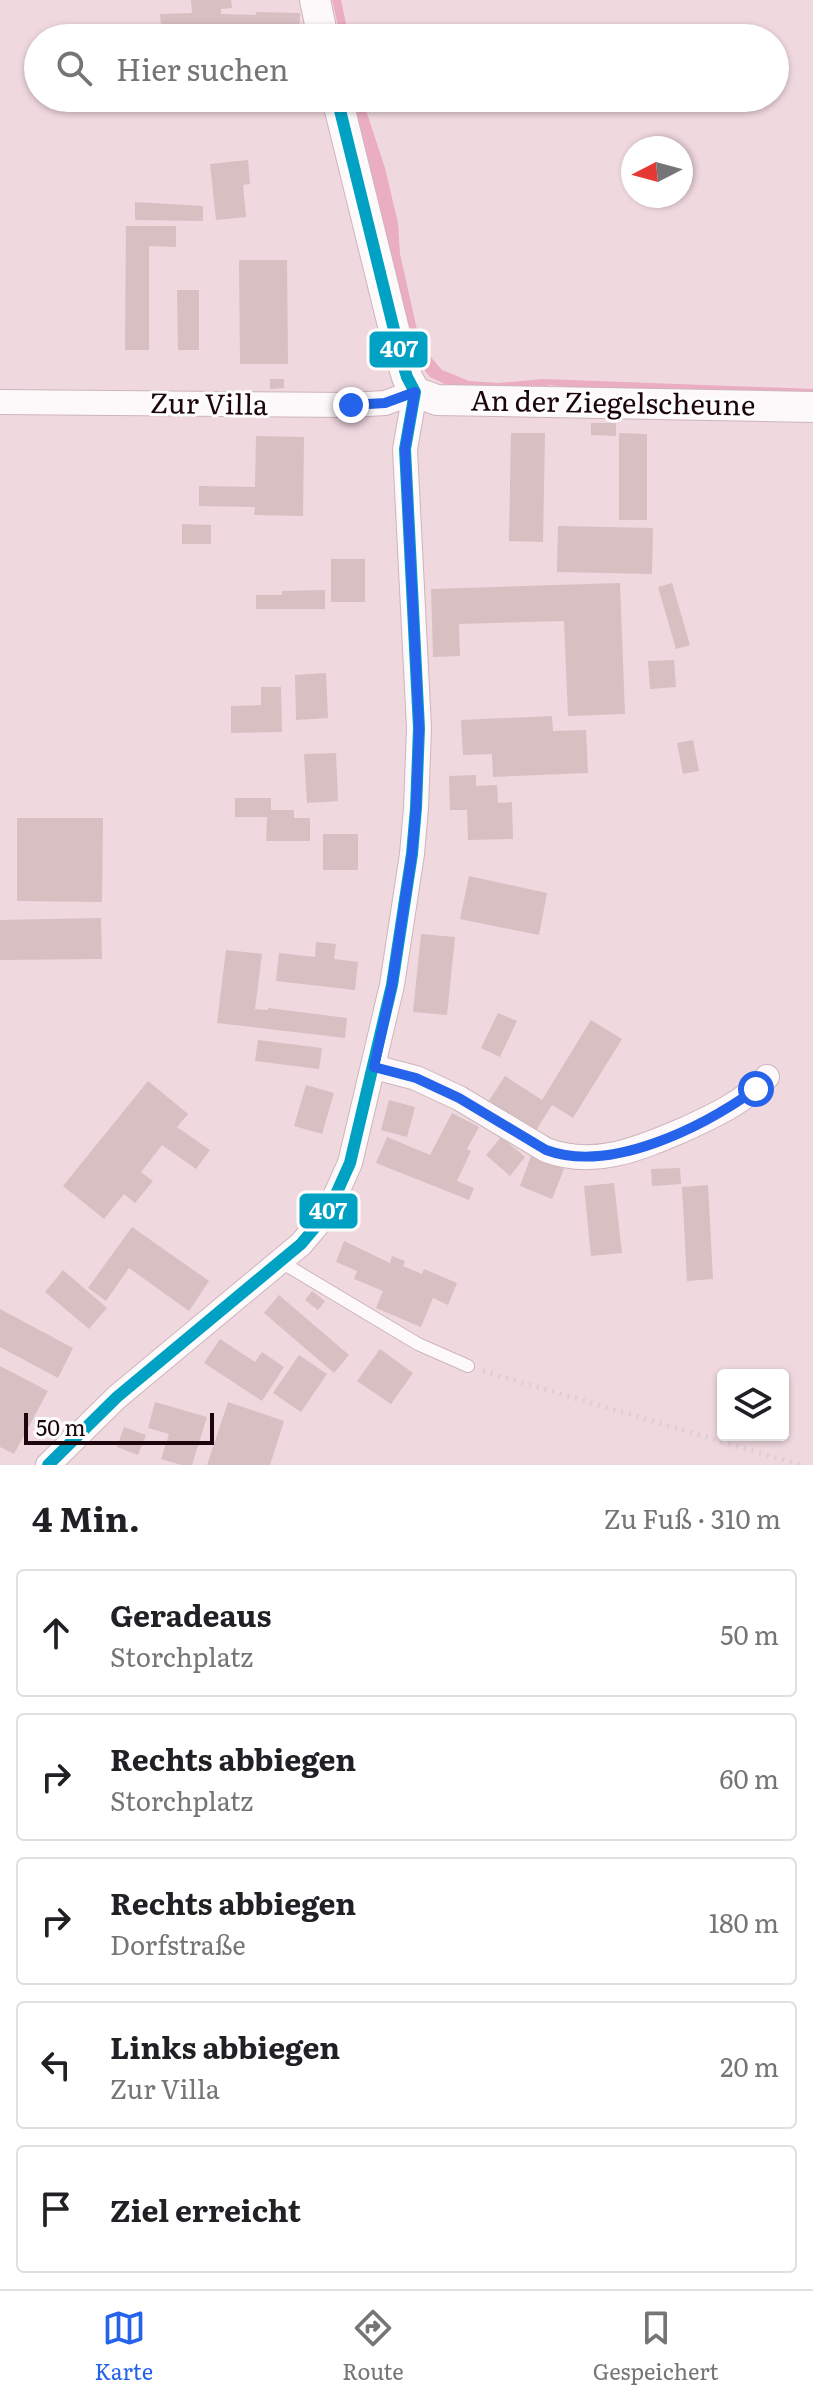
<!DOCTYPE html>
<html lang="de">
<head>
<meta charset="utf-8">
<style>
  :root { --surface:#fff; --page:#f2f2f2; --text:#202124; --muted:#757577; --line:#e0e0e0; --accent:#2563eb }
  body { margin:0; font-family:Literata,serif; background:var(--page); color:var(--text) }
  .controls { position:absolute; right:24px; bottom:24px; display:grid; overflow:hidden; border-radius:8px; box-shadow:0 2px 6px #0004 }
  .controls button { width:72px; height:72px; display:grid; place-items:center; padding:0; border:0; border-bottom:2px solid var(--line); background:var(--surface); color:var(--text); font:40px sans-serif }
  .compass { position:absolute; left:621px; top:136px; width:72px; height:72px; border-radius:50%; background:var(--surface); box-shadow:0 2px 6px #0004; rotate:264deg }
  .scale { position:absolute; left:24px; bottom:20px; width:190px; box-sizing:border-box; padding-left:8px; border:4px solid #1c050d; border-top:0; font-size:22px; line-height:28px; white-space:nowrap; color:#1c050d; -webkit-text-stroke:6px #fdfdfd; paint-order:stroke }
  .stop { position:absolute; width:24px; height:24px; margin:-18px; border:6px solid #2563eb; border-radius:50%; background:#fff }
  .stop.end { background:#2563eb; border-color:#fff; box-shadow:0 2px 8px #0008 }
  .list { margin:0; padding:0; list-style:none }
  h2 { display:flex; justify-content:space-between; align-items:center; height:104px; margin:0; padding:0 32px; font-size:34px }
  h2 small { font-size:26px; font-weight:400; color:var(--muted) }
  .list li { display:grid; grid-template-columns:52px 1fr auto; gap:24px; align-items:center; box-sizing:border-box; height:128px; margin:0 16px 16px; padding:0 16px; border:2px solid var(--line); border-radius:8px }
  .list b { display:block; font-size:30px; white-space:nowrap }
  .list p { margin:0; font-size:26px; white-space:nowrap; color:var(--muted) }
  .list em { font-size:26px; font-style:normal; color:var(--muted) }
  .icon { flex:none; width:44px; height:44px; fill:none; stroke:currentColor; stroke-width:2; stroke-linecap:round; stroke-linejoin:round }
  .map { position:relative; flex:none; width:813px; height:1465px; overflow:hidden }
  .search { position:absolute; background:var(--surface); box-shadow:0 2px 6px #0004; left:24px; right:24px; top:24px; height:88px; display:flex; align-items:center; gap:20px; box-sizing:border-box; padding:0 28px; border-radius:44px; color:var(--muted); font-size:30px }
  .sheet { height:824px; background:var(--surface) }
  nav { display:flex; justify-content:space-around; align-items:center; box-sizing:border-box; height:112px; border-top:2px solid var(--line); background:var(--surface); font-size:22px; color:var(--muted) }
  nav a { display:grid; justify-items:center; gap:4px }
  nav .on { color:var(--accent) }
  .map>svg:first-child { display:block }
</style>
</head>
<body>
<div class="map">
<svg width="813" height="1465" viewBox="0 0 813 1465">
  <rect width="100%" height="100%" fill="#f0d8df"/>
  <path fill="#ebadc1" d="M332 0H341L349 38H341Z
    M354 98H362L385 168 398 223 400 254 418 334 423 348 442 370 469 381 498 383 544 379 813 389V396L568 390 566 387 549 385 545 390 453 388 430 377 414 357 406 332 404 308 392 255 382 230Z"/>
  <path fill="#d7bfc2" d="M191 0H231L232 8 221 9V14L256 15V12L300 13 299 37H162L160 14 192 13Z
    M199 98H245L244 111 199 110Z
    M296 100 315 101 314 112 296 111Z
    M248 160 250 184 243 185 246 217 216 220 210 164Z
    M135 202 203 206V221L135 220Z
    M126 226H176V247L149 246V350H125Z
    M239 260H287L288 364H240Z
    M177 290H199V350H178Z
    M270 379H284V388L270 389Z
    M591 423H616V436L591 435Z
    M511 433H545L543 542 509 541Z
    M619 433 647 434V520H619Z
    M256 436 304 437 303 516 254 515 255 507 199 506V486L255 487Z
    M182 524 211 525V544H182Z
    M558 526 653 528 652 574 557 572Z
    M331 559H365V602H331Z
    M620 583 625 714 568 716 564 621 459 624 460 656 433 657 431 589Z
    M672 583 690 645 676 649 658 587Z
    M325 590V609H256V595H282V591Z
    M674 660 676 687 650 689 648 661Z
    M326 673 328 718 296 720 295 675Z
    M261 687H281L282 732 231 733V706L261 705Z
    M552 716 553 731 586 730 588 773 493 777 492 754 463 755 461 720Z
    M693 740 699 771 683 774 677 743Z
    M336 753 338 801 307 803 304 754Z
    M476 775V786L497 785 498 803 512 802 513 839 468 840 467 810H450L449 776Z
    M235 798H271V810H294V818H310V841H266L267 817H235Z
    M17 818H103L102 902 17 901Z
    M323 834H358V870H323Z
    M469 876 547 893 539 935 460 919Z
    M101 918 102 959 0 960V920Z
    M421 934 455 937 447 1015 413 1012Z
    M316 942 336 944 334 959 358 962 355 990 276 981 279 953 315 957Z
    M226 950 262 954 255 1009 268 1010V1008L347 1018 345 1038 217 1023Z
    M498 1013 517 1021 500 1057 481 1048Z
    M591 1020 622 1039 573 1118 552 1105 535 1132 488 1102 505 1076 542 1100Z
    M258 1040 322 1048 319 1069 255 1061Z
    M148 1081 188 1114 177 1127 210 1150 196 1169 162 1145 141 1172 153 1181 135 1203 124 1194 104 1219 63 1186Z
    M306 1085 334 1093 322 1134 294 1126Z
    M389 1100 415 1107 407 1137 381 1130Z
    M452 1113 479 1127 467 1149 471 1151 457 1181 474 1188 469 1200 376 1163 387 1137 430 1155Z
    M501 1137 525 1157 510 1176 486 1155Z
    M531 1156 564 1169 552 1199 520 1186Z
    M680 1168 681 1184 652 1186 651 1169Z
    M614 1183 622 1253 591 1256 584 1186Z
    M708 1185 713 1279 687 1281 682 1187Z
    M132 1227 209 1281 189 1311 129 1268 106 1301 88 1288Z
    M344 1241 390 1263 392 1256 405 1261 403 1266 422 1274 424 1269 457 1283 448 1305 433 1298 421 1327 376 1308 383 1291 354 1279 357 1271 336 1262Z
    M63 1270 107 1308 89 1329 45 1292Z
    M312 1291 325 1301 318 1310 305 1300Z
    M279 1295 349 1355 334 1373 264 1313Z
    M0 1309 73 1348 58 1378 0 1347Z
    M220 1339 255 1362 262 1352 284 1367 262 1401 204 1363Z
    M380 1349 413 1373 391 1404 357 1381Z
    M299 1355 327 1374 301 1412 273 1393Z
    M0 1366 48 1391 14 1454 0 1447Z
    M155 1402 207 1417 192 1465H181L161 1459 169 1434 148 1428Z
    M228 1402 284 1421 270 1465H207Z
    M124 1427 146 1435 138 1455 117 1447Z"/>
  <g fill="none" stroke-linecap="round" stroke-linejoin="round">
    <g stroke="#cdb5bc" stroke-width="14">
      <path id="service" d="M281 1262 418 1344 468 1366"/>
    </g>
    <g stroke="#cdb5bc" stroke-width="26">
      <path id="minor" d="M0 402 351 405 385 403 415 392
        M374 1067 416 1078 459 1098 546 1150C594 1168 639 1149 683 1130 714 1116 744 1102 767 1077
        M48 1465 117 1397 301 1244 328 1212 350 1163 392 985 412 854 416 808 419 728 405 449 415 392"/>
    </g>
    <g stroke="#cdb5bc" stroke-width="32">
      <path id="tertiary" d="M315 0 323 38
        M337 98 400 354 407 377 415 392 437 400 813 407"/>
    </g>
    <path stroke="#d8d0d3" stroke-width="5" stroke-dasharray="2 6" stroke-linecap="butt" d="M483 1371 801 1465"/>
    <use href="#service" stroke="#fdf9fa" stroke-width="12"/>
    <use href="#minor" stroke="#fdf9fa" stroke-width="24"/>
    <use href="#tertiary" stroke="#fdf9fa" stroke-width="30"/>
    <g stroke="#fdfdfd" stroke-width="18">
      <path id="bus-1" d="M48 1465 117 1397 301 1244 328 1212 350 1163 392 985 412 854 416 808 419 728 405 449 415 392 407 377 400 354 337 98"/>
    </g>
    <use href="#bus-1" stroke="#01a1c4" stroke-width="12"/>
  </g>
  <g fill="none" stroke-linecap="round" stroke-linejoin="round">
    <path stroke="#2563eb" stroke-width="10" d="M351 405 385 403 415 392 405 449 419 728 416 808 412 854 392 985 374 1067 416 1078 459 1098 546 1150C611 1174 703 1127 756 1089"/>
  </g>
  <g text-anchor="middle" stroke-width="6" stroke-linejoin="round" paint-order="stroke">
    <g font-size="28" fill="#1c050d" stroke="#fdfdfd">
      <text transform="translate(613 403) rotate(1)" y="10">An der Ziegelscheune</text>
      <text transform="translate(209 404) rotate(1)" y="10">Zur Villa</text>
    </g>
  </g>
  <g stroke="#fdfdfd" stroke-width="3">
    <rect x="368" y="330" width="61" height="39" rx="8" fill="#01a1c4"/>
    <rect x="298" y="1192" width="61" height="38" rx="8" fill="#01a1c4"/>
  </g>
  <g font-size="22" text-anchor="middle" font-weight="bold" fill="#fff">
    <text x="399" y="357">407</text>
    <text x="328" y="1219">407</text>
  </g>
</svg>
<div class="controls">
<button><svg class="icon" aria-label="layers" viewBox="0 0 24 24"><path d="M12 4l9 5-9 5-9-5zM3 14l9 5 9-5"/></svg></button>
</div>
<svg class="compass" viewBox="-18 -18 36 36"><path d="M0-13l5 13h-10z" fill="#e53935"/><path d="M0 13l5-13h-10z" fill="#757577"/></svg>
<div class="scale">50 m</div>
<div class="stop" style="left:756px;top:1089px"></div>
<div class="stop end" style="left:351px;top:405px"></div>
<div class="search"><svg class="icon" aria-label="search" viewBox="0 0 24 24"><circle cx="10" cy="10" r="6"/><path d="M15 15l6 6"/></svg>Hier suchen</div>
</div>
<section class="sheet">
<h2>4 Min.<small>Zu Fuß · 310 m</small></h2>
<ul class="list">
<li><svg class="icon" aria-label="ahead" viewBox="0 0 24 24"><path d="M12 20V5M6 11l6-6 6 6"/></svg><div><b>Geradeaus</b><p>Storchplatz</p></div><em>50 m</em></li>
<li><svg class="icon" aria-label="right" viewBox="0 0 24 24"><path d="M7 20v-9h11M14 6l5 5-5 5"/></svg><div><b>Rechts abbiegen</b><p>Storchplatz</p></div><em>60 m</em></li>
<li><svg class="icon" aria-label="right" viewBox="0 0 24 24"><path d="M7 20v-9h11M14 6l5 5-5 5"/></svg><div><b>Rechts abbiegen</b><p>Dorfstraße</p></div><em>180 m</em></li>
<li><svg class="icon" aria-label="left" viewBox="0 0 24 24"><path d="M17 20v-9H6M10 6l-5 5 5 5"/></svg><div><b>Links abbiegen</b><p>Zur Villa</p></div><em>20 m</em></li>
<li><svg class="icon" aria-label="arrive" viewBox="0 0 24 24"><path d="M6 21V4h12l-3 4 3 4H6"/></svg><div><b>Ziel erreicht</b></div></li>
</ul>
</section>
<nav>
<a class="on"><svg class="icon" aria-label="map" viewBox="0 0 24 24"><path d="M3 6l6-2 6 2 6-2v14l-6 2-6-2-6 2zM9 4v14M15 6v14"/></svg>Karte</a>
<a><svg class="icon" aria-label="directions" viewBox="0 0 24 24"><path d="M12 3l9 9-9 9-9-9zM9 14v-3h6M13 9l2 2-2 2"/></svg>Route</a>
<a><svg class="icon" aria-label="saved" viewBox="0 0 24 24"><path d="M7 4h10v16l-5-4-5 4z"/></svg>Gespeichert</a>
</nav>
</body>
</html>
